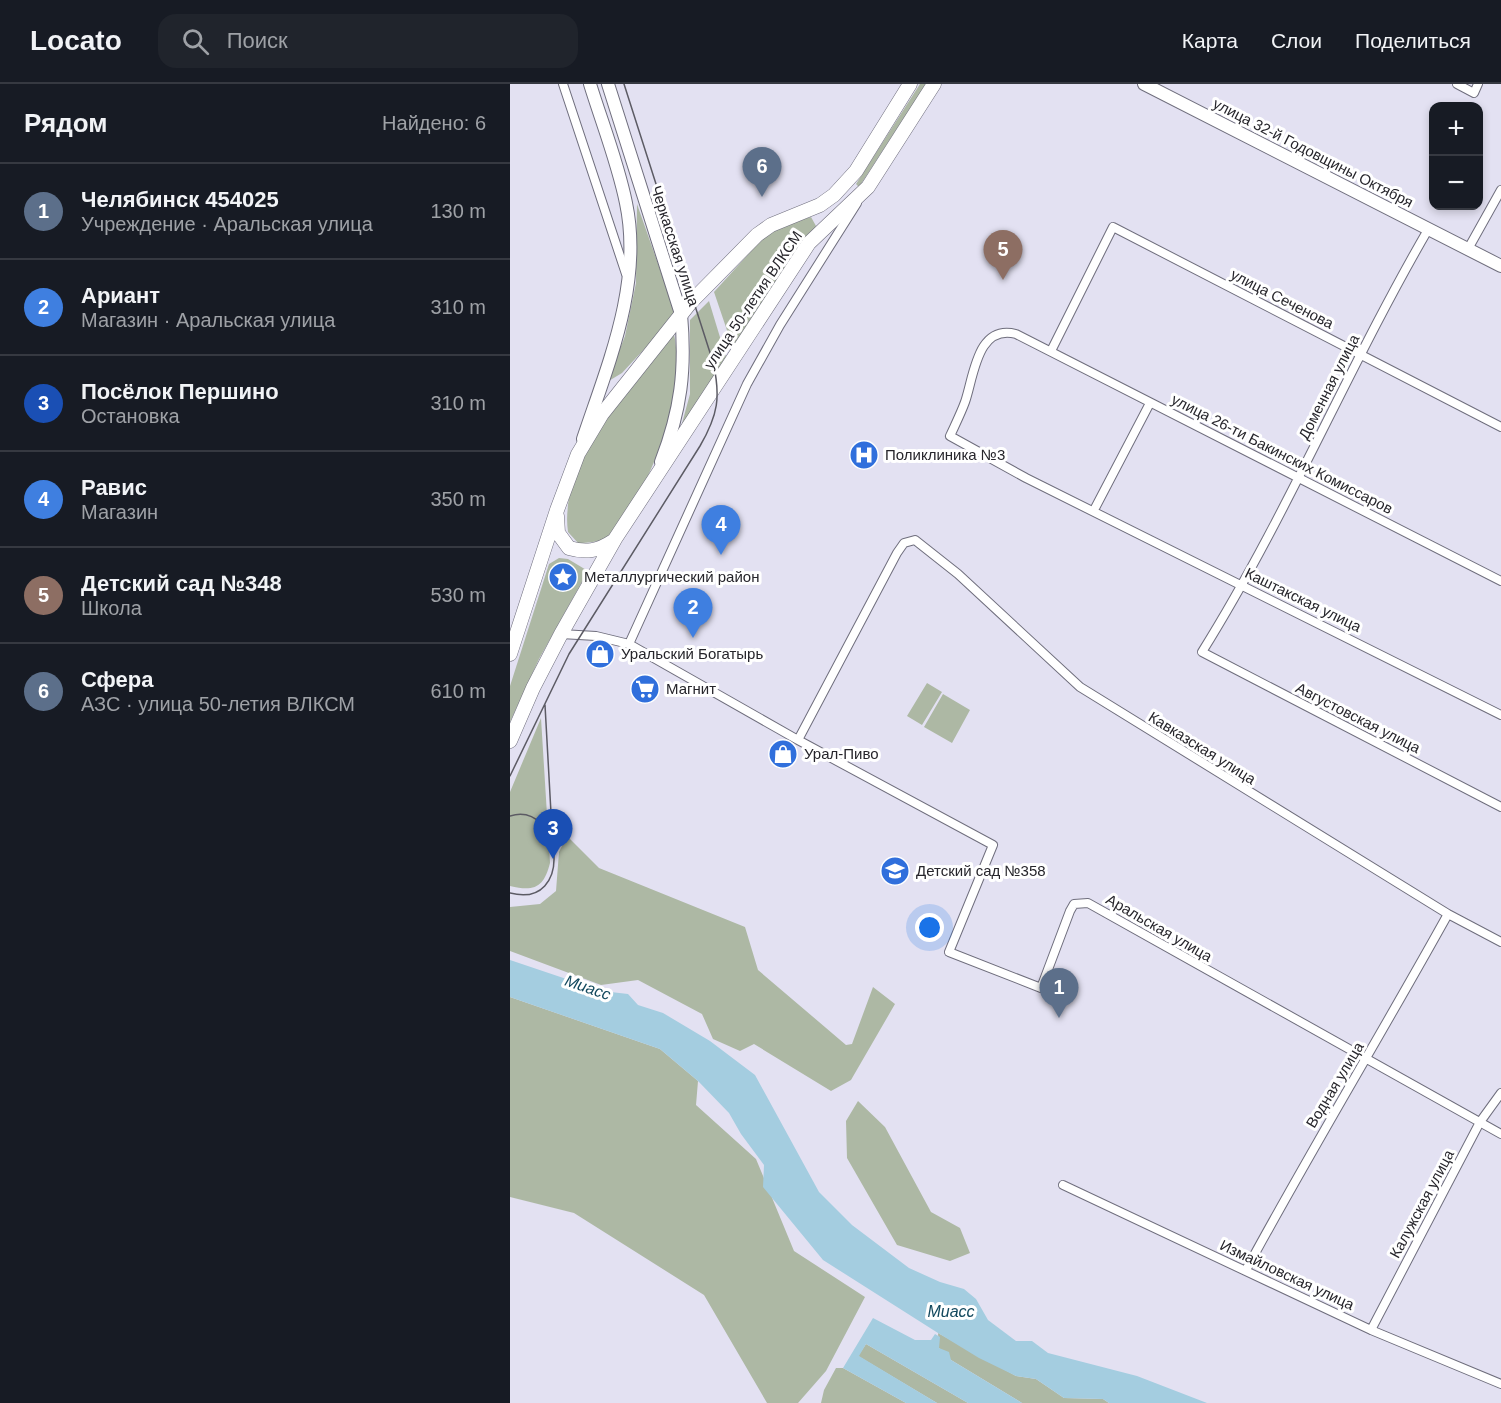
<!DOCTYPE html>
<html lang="ru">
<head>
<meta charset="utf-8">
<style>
  :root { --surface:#171b24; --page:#20242c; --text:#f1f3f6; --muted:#9ea1a6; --line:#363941; --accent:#b45309 }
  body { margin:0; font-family:Helvetica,sans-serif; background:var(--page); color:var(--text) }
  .controls { position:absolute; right:18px; top:18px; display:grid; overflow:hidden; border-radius:12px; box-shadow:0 3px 9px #0003 }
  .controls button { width:54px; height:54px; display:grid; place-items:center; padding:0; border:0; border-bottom:2px solid var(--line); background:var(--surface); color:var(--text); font:30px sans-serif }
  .you { position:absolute; left:420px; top:844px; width:21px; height:21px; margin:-15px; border:4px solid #fff; border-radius:50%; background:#1a73e8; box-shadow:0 0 0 9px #1a73e833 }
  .badge { display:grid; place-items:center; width:39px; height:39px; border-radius:50%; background:var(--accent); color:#fff; font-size:20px; font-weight:700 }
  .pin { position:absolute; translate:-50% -50px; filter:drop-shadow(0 2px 3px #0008) }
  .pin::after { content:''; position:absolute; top:32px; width:21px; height:18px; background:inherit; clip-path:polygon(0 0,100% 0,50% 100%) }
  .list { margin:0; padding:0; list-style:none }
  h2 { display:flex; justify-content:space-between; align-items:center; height:78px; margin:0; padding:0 24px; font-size:26px }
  h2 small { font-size:20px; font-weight:400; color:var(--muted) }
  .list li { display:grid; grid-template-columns:39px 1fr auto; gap:18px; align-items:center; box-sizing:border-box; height:96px; padding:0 24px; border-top:2px solid var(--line) }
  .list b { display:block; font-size:22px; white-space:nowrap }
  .list p { margin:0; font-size:20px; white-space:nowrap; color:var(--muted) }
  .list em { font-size:20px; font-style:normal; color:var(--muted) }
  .icon { flex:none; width:33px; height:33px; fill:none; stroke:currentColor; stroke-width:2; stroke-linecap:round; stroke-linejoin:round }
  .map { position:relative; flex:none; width:991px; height:1319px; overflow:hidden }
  header { display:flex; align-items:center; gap:36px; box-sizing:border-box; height:84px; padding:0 30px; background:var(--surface); border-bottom:2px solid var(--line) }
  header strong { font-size:28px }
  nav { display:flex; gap:33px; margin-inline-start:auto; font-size:21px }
  .search { width:420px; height:54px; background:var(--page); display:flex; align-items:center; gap:15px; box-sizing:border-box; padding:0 21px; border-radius:18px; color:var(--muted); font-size:22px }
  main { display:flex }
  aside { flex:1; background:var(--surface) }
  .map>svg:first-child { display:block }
</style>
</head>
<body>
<header>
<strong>Locato</strong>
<div class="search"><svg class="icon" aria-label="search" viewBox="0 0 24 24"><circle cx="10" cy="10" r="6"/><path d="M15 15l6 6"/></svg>Поиск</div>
<nav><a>Карта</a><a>Слои</a><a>Поделиться</a></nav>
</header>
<main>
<aside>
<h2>Рядом<small>Найдено: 6</small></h2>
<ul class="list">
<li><span class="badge" style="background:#5c6f8a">1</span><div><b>Челябинск 454025</b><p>Учреждение · Аральская улица</p></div><em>130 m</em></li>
<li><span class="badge" style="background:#3f7fe0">2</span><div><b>Ариант</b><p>Магазин · Аральская улица</p></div><em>310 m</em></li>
<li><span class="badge" style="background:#1a4fb4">3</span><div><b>Посёлок Першино</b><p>Остановка</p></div><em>310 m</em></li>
<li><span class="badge" style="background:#3f7fe0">4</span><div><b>Равис</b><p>Магазин</p></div><em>350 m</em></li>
<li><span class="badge" style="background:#8d6e63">5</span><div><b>Детский сад №348</b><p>Школа</p></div><em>530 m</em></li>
<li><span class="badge" style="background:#5c6f8a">6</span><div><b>Сфера</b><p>АЗС · улица 50-летия ВЛКСМ</p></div><em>610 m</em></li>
</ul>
</aside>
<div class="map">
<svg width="991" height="1319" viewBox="0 0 991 1319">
  <rect width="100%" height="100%" fill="#e3e1f2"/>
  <path fill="#adb8a4" d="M410 0H416L349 103 346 100Z
    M127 120 166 231 112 289 97 298 115 252 126 199Z
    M301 133 306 142 223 264 204 208 254 153 276 140Z
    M199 217 216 273 171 343 180 310V236Z
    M164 250C176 307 145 393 111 438 107 442 104 449 99 452 91 458 78 459 68 459L58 448C48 379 124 300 164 250Z
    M49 474 58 475 78 487 29 575 0 638V602L39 480Z
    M417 599 432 608 412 641 397 632Z
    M433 610 460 626 442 659 414 643Z
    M31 634 40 779C34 803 25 808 0 802V708Z
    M57 752 89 784 235 843 248 886 336 961 342 960 363 903 385 920 341 996 321 1007 244 960 230 967 203 955 192 930 128 896 91 901 0 867V823L30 820 46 807 49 768Z
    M0 913 150 965 188 997 186 1021 246 1075 284 1167 355 1213 316 1287 288 1319H257L194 1211 64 1129 0 1113Z
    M348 1017 375 1043 421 1128 450 1144 460 1169 440 1177 387 1161 337 1074 336 1037Z
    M428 1249 506 1292 526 1295 554 1314 593 1315 599 1319H512L441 1276 429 1264Z
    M356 1260 458 1319H427L348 1272Z
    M326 1284H333L396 1319H311L314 1306Z"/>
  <path fill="#a4cde0" d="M0 876 92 907 118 910 128 921 153 929 200 957 245 991 309 1108 342 1141 399 1184 430 1198 454 1205 466 1215 478 1236 506 1257H522L538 1269 627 1292 697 1319H599L593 1315 554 1314 526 1295 506 1292 469 1274 428 1249 313 1176 253 1103 254 1081 231 1050 219 1029 188 997 150 965 0 913Z
    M363 1234 405 1256H421L425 1250 430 1253 429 1264 439 1268 441 1276 512 1319H458L356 1260 349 1272 427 1319H396L333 1284Z"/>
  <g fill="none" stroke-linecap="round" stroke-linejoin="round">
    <g stroke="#6f6e7d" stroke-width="10">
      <path id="street" d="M53 0 116 190
        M947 0 964 9 968 0
        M919 144C838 283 777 432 692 568L991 723
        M958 165 991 106
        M541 267 603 143 991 343
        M584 426 640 319
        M991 497 506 250C467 240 464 292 455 318 451 329 445 341 440 352L516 394 991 631
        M51 550 86 552 119 560 288 656 483 761 439 868 531 904 560 827 564 820 578 819 991 1050
        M119 560 237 300 270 241 347 119
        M288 656 387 469 394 459 405 456 448 490 570 603 938 830 991 858
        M553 1101 861 1246 991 1300
        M736 1186C801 1066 872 949 938 830
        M861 1246 970 1038 991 1009"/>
    </g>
    <g stroke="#6f6e7d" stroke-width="14">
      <path id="secondary" d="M98 0 171 230C176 286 171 326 151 378
        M634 0 991 182
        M73 355C98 280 133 199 116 119 108 79 92 39 80 0"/>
    </g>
    <g stroke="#6f6e7d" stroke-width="15">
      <path id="primary" d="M47 432 48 449 59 464C76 469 88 467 103 457
        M0 570 47 426 68 370 92 330 181 218 247 151 261 141 310 121 324 111 346 87 400 0
        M0 657 23 604 51 550 105 455 299 159 358 103 424 0"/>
    </g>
    <use href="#street" stroke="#fff" stroke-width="8"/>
    <use href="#secondary" stroke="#fff" stroke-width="12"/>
    <use href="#primary" stroke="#fff" stroke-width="14"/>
    <path stroke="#5c5b64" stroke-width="1.5" d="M35 621 43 765
      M0 692 59 570 190 362C208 331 211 313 203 278L114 0
      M0 732C52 716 65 826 0 809"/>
  </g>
  <defs>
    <g id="hospital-disc" transform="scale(1.5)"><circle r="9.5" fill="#306fdc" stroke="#fff"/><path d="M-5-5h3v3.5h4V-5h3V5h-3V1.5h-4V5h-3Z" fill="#fff"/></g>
    <g id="sight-disc" transform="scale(1.5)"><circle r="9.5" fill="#306fdc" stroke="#fff"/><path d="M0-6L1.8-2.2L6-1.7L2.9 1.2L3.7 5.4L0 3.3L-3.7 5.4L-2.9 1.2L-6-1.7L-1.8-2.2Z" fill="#fff"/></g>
    <g id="shop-disc" transform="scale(1.5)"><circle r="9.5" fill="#306fdc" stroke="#fff"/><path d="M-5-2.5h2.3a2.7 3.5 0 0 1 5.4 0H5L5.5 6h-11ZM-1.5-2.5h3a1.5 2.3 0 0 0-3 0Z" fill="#fff"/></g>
    <g id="supermarket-disc" transform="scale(1.5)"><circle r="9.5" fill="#306fdc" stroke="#fff"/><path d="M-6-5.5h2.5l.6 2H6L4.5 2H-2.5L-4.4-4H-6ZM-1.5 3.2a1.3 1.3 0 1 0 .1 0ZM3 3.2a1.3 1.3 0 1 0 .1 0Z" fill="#fff"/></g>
    <g id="school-disc" transform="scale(1.5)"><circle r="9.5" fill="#306fdc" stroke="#fff"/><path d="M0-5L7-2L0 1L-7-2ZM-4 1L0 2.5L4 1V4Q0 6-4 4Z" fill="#fff"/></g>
  </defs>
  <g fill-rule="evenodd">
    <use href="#hospital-disc" x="354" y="371"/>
    <use href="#sight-disc" x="53" y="493"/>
    <use href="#shop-disc" x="90" y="570"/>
    <use href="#supermarket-disc" x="135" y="605"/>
    <use href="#shop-disc" x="273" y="670"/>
    <use href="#school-disc" x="385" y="787"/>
  </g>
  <g text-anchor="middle" stroke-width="6" stroke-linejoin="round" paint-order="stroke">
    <g font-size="15" fill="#26252b" stroke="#fff">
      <text transform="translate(803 69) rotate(27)" y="5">улица 32-й Годовщины Октября</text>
      <text transform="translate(165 162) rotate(72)" y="5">Черкасская улица</text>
      <text transform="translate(772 215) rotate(27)" y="5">улица Сеченова</text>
      <text transform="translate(243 216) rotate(-56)" y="5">улица 50-летия ВЛКСМ</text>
      <text transform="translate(819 303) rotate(-63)" y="5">Доменная улица</text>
      <text transform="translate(772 370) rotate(27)" y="5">улица 26-ти Бакинских Комиссаров</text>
      <text transform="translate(793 516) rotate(26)" y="5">Каштакская улица</text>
      <text transform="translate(848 634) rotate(27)" y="5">Августовская улица</text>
      <text transform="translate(692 664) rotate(32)" y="5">Кавказская улица</text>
      <text transform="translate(649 844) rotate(30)" y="5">Аральская улица</text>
      <text transform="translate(825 1001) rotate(-59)" y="5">Водная улица</text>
      <text transform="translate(912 1120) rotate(-62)" y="5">Калужская улица</text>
      <text transform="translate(777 1191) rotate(25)" y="5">Измайловская улица</text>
    </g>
    <g font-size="15" fill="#26252b" stroke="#fff" text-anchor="start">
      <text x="375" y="376">Поликлиника №3</text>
      <text x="74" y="498">Металлургический район</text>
      <text x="111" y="575">Уральский Богатырь</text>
      <text x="156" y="610">Магнит</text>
      <text x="294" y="675">Урал-Пиво</text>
      <text x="406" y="792">Детский сад №358</text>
    </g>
    <g font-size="16" font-style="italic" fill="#13495e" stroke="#fff">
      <text transform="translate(78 903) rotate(19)" y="6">Миасс</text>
      <text x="441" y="1233">Миасс</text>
    </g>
  </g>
</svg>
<div class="controls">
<button>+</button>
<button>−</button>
</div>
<div class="you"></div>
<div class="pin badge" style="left:549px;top:934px;background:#5c6f8a">1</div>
<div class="pin badge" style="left:183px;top:554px;background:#3f7fe0">2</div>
<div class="pin badge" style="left:43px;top:775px;background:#1a4fb4">3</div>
<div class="pin badge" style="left:211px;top:471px;background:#3f7fe0">4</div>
<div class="pin badge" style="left:493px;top:196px;background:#8d6e63">5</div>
<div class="pin badge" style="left:252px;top:113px;background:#5c6f8a">6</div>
</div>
</main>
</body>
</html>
